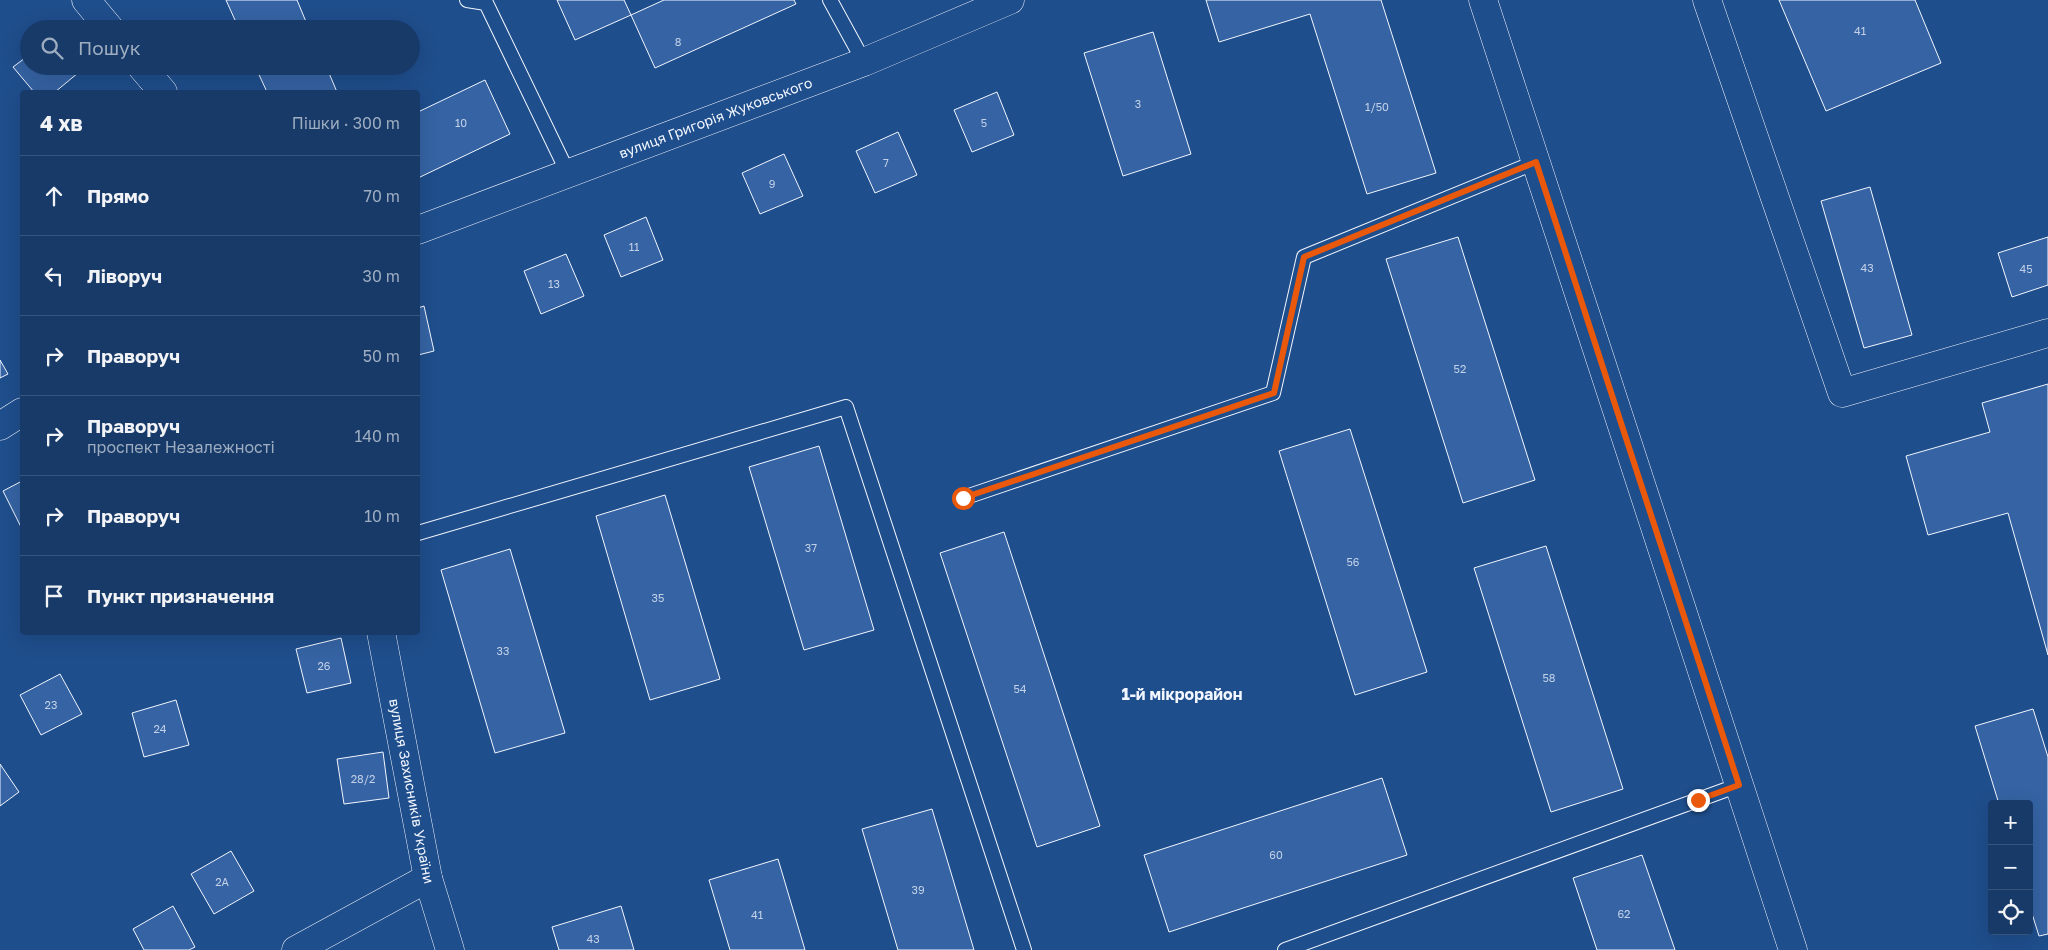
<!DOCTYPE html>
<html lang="uk">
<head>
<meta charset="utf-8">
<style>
  :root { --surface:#173a69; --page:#20416f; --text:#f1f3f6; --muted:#9eadc0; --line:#36547d }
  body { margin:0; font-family:"Golos Text",sans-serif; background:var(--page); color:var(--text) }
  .controls { position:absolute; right:15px; bottom:15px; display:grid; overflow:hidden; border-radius:5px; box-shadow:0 5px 20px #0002 }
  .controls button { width:45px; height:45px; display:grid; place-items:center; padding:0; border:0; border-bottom:1px solid var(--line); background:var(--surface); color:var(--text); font:25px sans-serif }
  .stop { position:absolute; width:15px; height:15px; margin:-11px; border:4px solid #ea580c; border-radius:50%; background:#fff }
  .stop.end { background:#ea580c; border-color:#fff; box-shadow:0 1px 5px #0008 }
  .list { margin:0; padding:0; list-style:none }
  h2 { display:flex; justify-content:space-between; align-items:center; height:65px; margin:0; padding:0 20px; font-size:21px }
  h2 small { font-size:16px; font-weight:400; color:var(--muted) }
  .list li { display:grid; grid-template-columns:32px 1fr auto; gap:15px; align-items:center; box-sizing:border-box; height:80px; padding:0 20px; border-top:1px solid var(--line) }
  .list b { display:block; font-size:19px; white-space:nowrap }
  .list p { margin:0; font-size:16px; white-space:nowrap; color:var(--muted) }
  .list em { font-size:16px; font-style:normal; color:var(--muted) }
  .icon { flex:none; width:28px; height:28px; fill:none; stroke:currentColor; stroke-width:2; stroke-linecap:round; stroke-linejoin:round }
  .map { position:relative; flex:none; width:2048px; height:950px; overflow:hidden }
  .search { position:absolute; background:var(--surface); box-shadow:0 5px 20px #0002; left:20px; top:20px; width:400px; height:55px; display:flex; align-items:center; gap:12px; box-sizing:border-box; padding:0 18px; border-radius:28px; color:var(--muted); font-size:19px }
  .panel { position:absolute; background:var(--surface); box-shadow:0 5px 20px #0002; left:20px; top:90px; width:400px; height:545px; border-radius:5px }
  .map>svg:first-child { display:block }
</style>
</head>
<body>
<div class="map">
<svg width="2048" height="950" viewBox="0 0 2048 950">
  <rect width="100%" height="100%" fill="#1f4e8c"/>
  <path fill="#3563a3" stroke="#f2f6ff" d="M226 0H297L309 29H239Z
    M557 0H624L631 15 575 40Z
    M664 0H794L796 4 655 68 631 15Z
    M1206 0H1381L1436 173 1367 194 1310 14 1219 42Z
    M1779 0H1915L1941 63 1826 111Z
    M1153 32 1191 154 1123 176 1084 53Z
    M29 55V66H72L78 73 55 92H34L13 67Z
    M255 66H326L337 92H267Z
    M485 80 510 134 418 178V112Z
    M997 92 1014 135 972 152 954 110Z
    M898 132 917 175 875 193 856 151Z
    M784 154 803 196 760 214 742 173Z
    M1870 187 1912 335 1864 348 1821 201Z
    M646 217 663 260 621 277 604 235Z
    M1458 237 1535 480 1463 503 1386 259Z
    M2048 237V285L2012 297 1998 253Z
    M566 254 584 296 541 314 524 271Z
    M424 306 434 351 418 355V308Z
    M0 360 8 374 0 378Z
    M2048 384V655L2008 513 1928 535 1906 456 1990 432 1982 403Z
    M1350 429 1427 672 1355 695 1279 451Z
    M819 446 874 630 804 650 749 467Z
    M22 481V529L3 491Z
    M665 495 720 679 650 700 596 516Z
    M1004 532 1100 826 1037 847 940 553Z
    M1546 546 1623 789 1551 812 1474 568Z
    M510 549 565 733 495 753 441 570Z
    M341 638 351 683 307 693 296 649Z
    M60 674 82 714 41 735 20 695Z
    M176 700 189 745 144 757 132 713Z
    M2033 709 2048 757V934L2039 936 2029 904V804H1999L1975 726Z
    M383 752 389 798 344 804 337 759Z
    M0 764 19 792 0 806Z
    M1382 778 1407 855 1169 932 1144 855Z
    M932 809 974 950H898L862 829Z
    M231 851 254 891 214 914 191 874Z
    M1642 855 1675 950H1597L1573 878Z
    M778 859 805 950H730L709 880Z
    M173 906 195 947 189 950H144L133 929Z
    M621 906 634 950H559L552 927Z"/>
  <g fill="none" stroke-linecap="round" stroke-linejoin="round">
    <g stroke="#f2f6ff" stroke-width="16">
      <path id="lane" d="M467 0 486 3 568 173
        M830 0 864 62
        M963 498 1273 393 1304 257 1536 162
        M418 533 846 407 1024 950
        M1285 950 1739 785"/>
    </g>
    <g stroke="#f2f6ff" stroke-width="29">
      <g id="street">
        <path d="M1707 0 1842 393 2048 333"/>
        <path id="s1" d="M418 230 864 62 1010 0"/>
        <path d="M0 426 22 412"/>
        <path d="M296 950 428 878"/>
      </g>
    </g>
    <g stroke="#f2f6ff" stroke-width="29">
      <g id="secondary">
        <path d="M86 0 110 29"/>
        <path d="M1483 0 1793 950"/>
        <path d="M141 66 163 92"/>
        <path id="s2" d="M381 632 428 878 450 950"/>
      </g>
    </g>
    <use href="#lane" stroke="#1f4e8c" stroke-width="14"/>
    <use href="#street" stroke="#1f4e8c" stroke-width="28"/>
    <use href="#secondary" stroke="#1f4e8c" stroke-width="28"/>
  </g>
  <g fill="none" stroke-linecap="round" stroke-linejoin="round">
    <path stroke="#ea580c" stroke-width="6" d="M963 498 1274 393 1304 257 1536 162 1739 785 1698 800"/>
  </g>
  <g text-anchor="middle" stroke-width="4" stroke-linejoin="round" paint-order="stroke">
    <g font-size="11" fill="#c3d1e8">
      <text x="1860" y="35">41</text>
      <text x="678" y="46">8</text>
      <text x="1138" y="108">3</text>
      <text x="1377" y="111">1/50</text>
      <text x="461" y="127">10</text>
      <text x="984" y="127">5</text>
      <text x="886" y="167">7</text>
      <text x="772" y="188">9</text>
      <text x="634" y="251">11</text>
      <text x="1867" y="272">43</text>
      <text x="2026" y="273">45</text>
      <text x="554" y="288">13</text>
      <text x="1460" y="373">52</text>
      <text x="811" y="552">37</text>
      <text x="1353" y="566">56</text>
      <text x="658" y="602">35</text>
      <text x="503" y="655">33</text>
      <text x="324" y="670">26</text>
      <text x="1549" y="682">58</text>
      <text x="1020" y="693">54</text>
      <text x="51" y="709">23</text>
      <text x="160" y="733">24</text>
      <text x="363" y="783">28/2</text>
      <text x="1276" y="859">60</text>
      <text x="222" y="886">2А</text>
      <text x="918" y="894">39</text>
      <text x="1624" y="918">62</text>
      <text x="757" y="919">41</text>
      <text x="593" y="943">43</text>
    </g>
    <g font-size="14" fill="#f2f6ff" stroke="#1f4e8c">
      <text dy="5" stroke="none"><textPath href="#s1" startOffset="318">вулиця Григорія Жуковського</textPath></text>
      <text dy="5" stroke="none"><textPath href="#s2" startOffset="162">вулиця Захисників України</textPath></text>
    </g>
    <g font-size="16" font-weight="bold" fill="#f2f6ff" stroke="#1f4e8c">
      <text x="1182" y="700">1-й мікрорайон</text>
    </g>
  </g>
</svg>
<div class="controls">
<button>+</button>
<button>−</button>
<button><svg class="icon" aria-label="locate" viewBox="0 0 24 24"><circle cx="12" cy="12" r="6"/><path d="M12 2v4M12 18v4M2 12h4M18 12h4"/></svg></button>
</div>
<div class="stop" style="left:963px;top:498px"></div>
<div class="stop end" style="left:1698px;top:800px"></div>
<div class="search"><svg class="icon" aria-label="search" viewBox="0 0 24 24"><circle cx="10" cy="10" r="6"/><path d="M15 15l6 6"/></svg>Пошук</div>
<section class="panel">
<h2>4 хв<small>Пішки · 300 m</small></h2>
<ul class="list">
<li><svg class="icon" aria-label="ahead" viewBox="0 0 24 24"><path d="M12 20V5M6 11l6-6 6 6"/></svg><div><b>Прямо</b></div><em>70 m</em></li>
<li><svg class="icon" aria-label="left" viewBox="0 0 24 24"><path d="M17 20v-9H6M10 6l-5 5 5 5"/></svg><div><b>Ліворуч</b></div><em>30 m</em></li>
<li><svg class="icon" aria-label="right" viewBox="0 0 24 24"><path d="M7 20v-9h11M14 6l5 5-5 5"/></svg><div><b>Праворуч</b></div><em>50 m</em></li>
<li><svg class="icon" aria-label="right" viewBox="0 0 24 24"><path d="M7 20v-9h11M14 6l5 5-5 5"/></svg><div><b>Праворуч</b><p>проспект Незалежності</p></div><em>140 m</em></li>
<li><svg class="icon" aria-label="right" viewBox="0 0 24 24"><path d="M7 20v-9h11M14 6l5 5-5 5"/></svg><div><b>Праворуч</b></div><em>10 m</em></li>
<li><svg class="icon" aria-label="arrive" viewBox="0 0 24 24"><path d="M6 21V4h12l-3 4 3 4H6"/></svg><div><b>Пункт призначення</b></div></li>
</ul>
</section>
</div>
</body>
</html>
